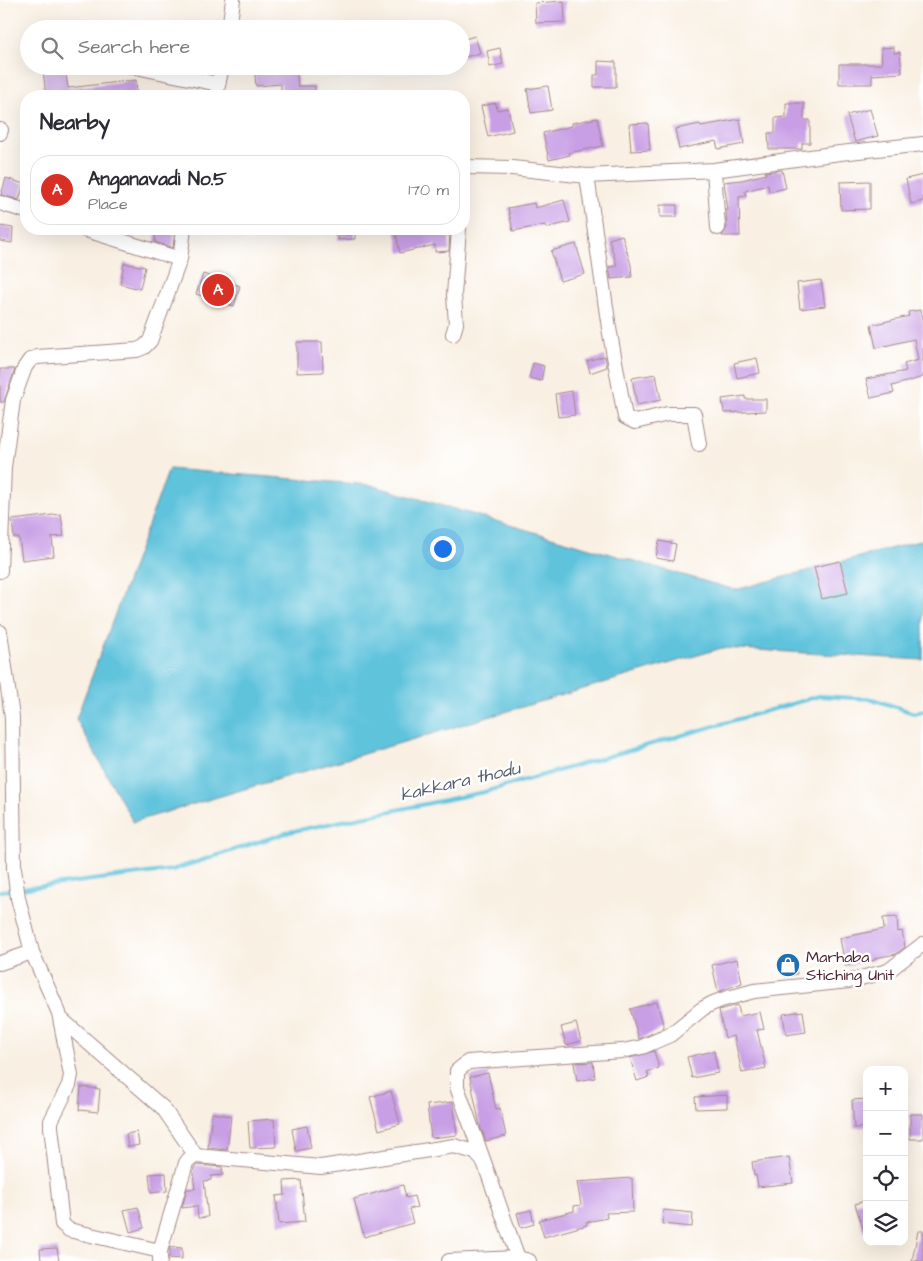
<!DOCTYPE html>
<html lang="en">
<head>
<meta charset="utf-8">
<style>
  :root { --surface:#fff; --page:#f7f7f7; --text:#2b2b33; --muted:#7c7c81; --line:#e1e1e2; --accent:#d93025 }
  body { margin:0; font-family:"Architects Daughter",sans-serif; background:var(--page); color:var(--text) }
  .controls { position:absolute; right:15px; bottom:15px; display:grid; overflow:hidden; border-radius:10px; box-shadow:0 5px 20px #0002 }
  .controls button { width:45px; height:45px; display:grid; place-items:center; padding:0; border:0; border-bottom:1px solid var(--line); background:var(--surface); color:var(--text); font:25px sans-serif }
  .you { position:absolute; left:442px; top:548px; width:18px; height:18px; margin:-12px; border:4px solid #fff; border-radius:50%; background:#1a73e8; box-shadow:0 0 0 8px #1a73e833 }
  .badge { display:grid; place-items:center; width:32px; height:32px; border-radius:50%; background:var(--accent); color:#fff; font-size:16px; font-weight:700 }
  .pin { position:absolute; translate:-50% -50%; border:2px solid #fff; box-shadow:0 1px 5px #0006 }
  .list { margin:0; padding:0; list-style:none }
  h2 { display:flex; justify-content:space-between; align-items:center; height:65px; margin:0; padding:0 20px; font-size:21px }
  h2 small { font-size:16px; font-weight:400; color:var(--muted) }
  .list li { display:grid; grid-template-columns:32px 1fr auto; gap:15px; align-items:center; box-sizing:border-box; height:70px; margin:0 10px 10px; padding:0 10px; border:1px solid var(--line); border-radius:20px }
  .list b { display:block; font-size:19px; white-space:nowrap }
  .list p { margin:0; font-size:16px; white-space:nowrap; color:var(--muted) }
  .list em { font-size:16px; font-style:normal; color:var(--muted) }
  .icon { flex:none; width:28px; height:28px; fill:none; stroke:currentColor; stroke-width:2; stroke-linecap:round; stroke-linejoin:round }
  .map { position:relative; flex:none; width:923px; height:1261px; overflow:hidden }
  .search { position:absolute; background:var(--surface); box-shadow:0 5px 20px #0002; left:20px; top:20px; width:450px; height:55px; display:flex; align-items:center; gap:12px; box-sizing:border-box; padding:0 18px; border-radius:28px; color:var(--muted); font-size:19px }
  .panel { position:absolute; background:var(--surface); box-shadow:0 5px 20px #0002; left:20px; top:90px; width:450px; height:145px; border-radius:20px }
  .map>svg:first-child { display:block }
</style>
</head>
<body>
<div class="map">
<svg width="923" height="1261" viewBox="0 0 923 1261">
  <rect width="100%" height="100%" fill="#fff"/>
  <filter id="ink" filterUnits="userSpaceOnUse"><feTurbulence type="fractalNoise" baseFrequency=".02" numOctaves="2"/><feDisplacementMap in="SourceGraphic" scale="10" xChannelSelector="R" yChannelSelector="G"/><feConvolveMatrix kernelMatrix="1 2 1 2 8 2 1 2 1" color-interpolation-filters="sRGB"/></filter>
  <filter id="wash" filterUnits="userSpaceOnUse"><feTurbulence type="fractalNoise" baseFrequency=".0096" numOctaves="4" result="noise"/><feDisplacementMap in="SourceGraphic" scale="20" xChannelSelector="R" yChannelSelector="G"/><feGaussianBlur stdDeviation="1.12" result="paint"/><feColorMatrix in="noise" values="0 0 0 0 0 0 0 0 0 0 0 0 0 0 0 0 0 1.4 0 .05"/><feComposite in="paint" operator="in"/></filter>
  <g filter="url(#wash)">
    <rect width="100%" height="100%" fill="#f9f0e3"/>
    <path fill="#5ec3dc" stroke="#547184" d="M169 469 371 485 735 590 923 540V660L722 648 133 822 76 719Z"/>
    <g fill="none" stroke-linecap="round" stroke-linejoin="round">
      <path stroke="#5ec3dc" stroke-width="4" d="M20 889 172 870 289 832 484 792 819 696 872 699 914 713 923 711
        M0 891 13 890"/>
    </g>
    <g id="blocks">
      <path fill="#c89ee5" d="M564 1 565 22 536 23 535 3Z
        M475 36 480 53 461 58V40Z
        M894 47V53L900 52 902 73 872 75V84H839V64H882L881 48Z
        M500 48 503 64 490 67 487 51Z
        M598 61 616 62V87H594V75H598Z
        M254 66H296L298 86H315V96H281V84L256 86Z
        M65 67 68 88 136 80 137 95 46 96 43 70Z
        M548 86 552 110 531 113 527 89Z
        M496 103 497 110 508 108 513 131 488 137 481 106Z
        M786 103H804V120H810V143H802V149H769L768 133H775V118L786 117Z
        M870 109 878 136 855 142 847 115Z
        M597 118 603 146 569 153 570 155 549 160 543 133 572 126V123Z
        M740 119 744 144 718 149 716 141 679 149 675 129 700 124 701 126Z
        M648 123 650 150 631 151 629 124Z
        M782 170 786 188 769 192 768 185 745 191 746 196 739 197 740 236H722L727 228 726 210H728L724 182 742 180 766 174 765 172Z
        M923 175V201L911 204 906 179Z
        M6 178 24 184 19 200 1 195Z
        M870 181V209L841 210 840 182Z
        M564 200 570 222 546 228 545 225 513 231 508 208 534 203 535 208Z
        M660 205H677V217H660Z
        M0 226 13 228 12 243 0 241Z
        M156 229H175L173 248 155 242Z
        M338 229H355V239L338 240Z
        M395 229H450L449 251 435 252V245L400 253Z
        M622 235 631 265 632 277 611 279 609 267 617 266 609 239Z
        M576 244 585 274 560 281 551 251Z
        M124 263 145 267 140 289 120 284Z
        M203 274 240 286 234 306 196 294Z
        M821 280 825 306 800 309 797 283Z
        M920 310 923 322V377L892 386 894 393 871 398 866 379 906 371 904 364 918 360 914 339 876 348 871 325 909 316 908 312Z
        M297 342H322L323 372 297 373Z
        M605 356 607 367 590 373 587 361Z
        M757 358 760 373 737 378 734 363Z
        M533 363 544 366 541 381 529 378Z
        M0 369H15L4 402H0Z
        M656 374 661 400 637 405 632 378Z
        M572 391 575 415 558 417 555 394Z
        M745 396V399H766V411L724 413 722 399Z
        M61 514 64 536 52 537 54 556 22 560 19 538H14L12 520Z
        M659 541 676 544 673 561 656 558Z
        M840 561 848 593 822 599 814 567Z
        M897 917 898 932 902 931 905 947 896 954 875 958V960L845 966 840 938 884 929 883 918Z
        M794 958 797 974 786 976 782 961Z
        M737 959 742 983 718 992 712 965Z
        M657 1002 664 1028 639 1039 630 1009Z
        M738 1005 740 1016 760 1012 764 1029 757 1030 766 1068 742 1073 734 1036 725 1038 719 1010Z
        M803 1011 806 1032 786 1035 783 1014Z
        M576 1023 581 1041 566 1045 561 1027Z
        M654 1051 659 1068 647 1072 649 1077 637 1081 630 1058Z
        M714 1051 718 1073 692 1078 687 1057Z
        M593 1062 595 1078 577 1081 574 1063Z
        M488 1073 496 1109 500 1108 506 1136 486 1141 480 1126 470 1077Z
        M81 1087 100 1089 98 1112 79 1110Z
        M391 1091 400 1124 379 1130 370 1097Z
        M727 1095V1108L696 1109 695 1097Z
        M867 1099V1127L854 1128 852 1100Z
        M453 1102 457 1135 431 1138 427 1105Z
        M212 1113 231 1116 227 1150 208 1148Z
        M910 1114H923V1139H910Z
        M274 1119 276 1147 250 1148 248 1121Z
        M307 1126 311 1148 296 1151 292 1129Z
        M137 1132 139 1145 128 1147 126 1134Z
        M789 1157 793 1183 758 1187 756 1175 754 1176 752 1162Z
        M197 1165 222 1167 223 1175 211 1176V1180L204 1181 208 1217 198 1218 197 1206 182 1208 187 1189H195L193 1171 195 1166Z
        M166 1173 167 1191 151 1193 149 1174Z
        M632 1178 633 1212 606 1213 607 1218 586 1222 587 1225 544 1237 539 1220 574 1211V1206L581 1205 577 1182Z
        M301 1180 305 1222 279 1224 276 1196 285 1195 284 1181Z
        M403 1185 406 1198 414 1196 417 1207 409 1209 413 1223 364 1237 354 1199Z
        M867 1200V1232H864L855 1204Z
        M138 1207 144 1228 130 1232 124 1210Z
        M531 1210 534 1224 521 1228 517 1213Z
        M663 1210 693 1213 692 1227 662 1224Z
        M918 1231H923V1261H912Z
        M170 1247 182 1248V1259L169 1258Z
        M57 1248 59 1261H41L40 1249Z"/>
    </g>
  </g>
  <g filter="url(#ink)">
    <use href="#blocks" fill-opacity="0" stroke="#a28887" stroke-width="1"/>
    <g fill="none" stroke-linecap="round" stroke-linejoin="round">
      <g stroke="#a28887" stroke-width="16">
        <path id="minor" d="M229 29 233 0
          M131 66 218 84
          M216 96 222 66
          M0 133 1 130
          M464 167 512 168 587 176 714 170 840 153 923 144
          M714 170 718 228
          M587 176 609 328 625 417 635 422 668 414H694L699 444
          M0 203 26 211
          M83 229 180 259
          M453 334 456 324 454 295 459 229
          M0 571 4 467 13 400 25 367 30 360 37 357 137 350 144 347 150 341 180 259 184 229
          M0 632 12 717 14 869 18 898 32 952 59 1013 71 1075 69 1085 51 1121V1127L62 1224 69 1230 160 1251V1261
          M0 963 32 952
          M60 1018 163 1108 196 1156
          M484 1162 457 1087V1071L468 1062 622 1051 642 1047 670 1035 702 1009 711 1004 721 1000 754 991 849 981 888 971 923 944
          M160 1251 186 1163 189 1159 196 1156 321 1167 454 1146 475 1152 484 1162 519 1261
          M449 1261 518 1258 529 1261"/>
      </g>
      <use href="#minor" stroke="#fff" stroke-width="14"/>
    </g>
  </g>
  <defs>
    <g id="shop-disc" transform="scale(1.25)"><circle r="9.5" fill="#1f6fb2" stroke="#fff"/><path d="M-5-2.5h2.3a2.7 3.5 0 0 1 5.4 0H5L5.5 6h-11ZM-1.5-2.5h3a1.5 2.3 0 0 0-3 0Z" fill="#fff"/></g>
  </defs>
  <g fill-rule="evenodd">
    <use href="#shop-disc" x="788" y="965"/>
  </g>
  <g text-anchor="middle" stroke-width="5" stroke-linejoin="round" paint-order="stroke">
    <g font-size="16" fill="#4a1f2b" stroke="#fff" text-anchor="start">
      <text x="806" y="962">Marhaba<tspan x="806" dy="18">Stiching Unit</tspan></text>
    </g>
    <g font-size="18" font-style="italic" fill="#515869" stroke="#fff">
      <text transform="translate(460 781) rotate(-13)" y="6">kakkara thodu</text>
    </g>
  </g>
</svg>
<div class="controls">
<button>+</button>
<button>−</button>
<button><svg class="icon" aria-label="locate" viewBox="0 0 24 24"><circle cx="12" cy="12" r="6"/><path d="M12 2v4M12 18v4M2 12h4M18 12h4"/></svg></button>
<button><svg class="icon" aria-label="layers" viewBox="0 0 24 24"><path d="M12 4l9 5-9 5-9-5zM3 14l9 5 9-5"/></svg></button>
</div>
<div class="you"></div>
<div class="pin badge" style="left:218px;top:290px">A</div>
<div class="search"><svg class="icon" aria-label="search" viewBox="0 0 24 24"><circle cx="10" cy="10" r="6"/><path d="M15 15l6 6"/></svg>Search here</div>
<section class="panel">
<h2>Nearby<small></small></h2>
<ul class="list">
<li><span class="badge">A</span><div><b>Anganavadi No.5</b><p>Place</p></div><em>170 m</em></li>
</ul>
</section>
</div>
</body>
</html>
